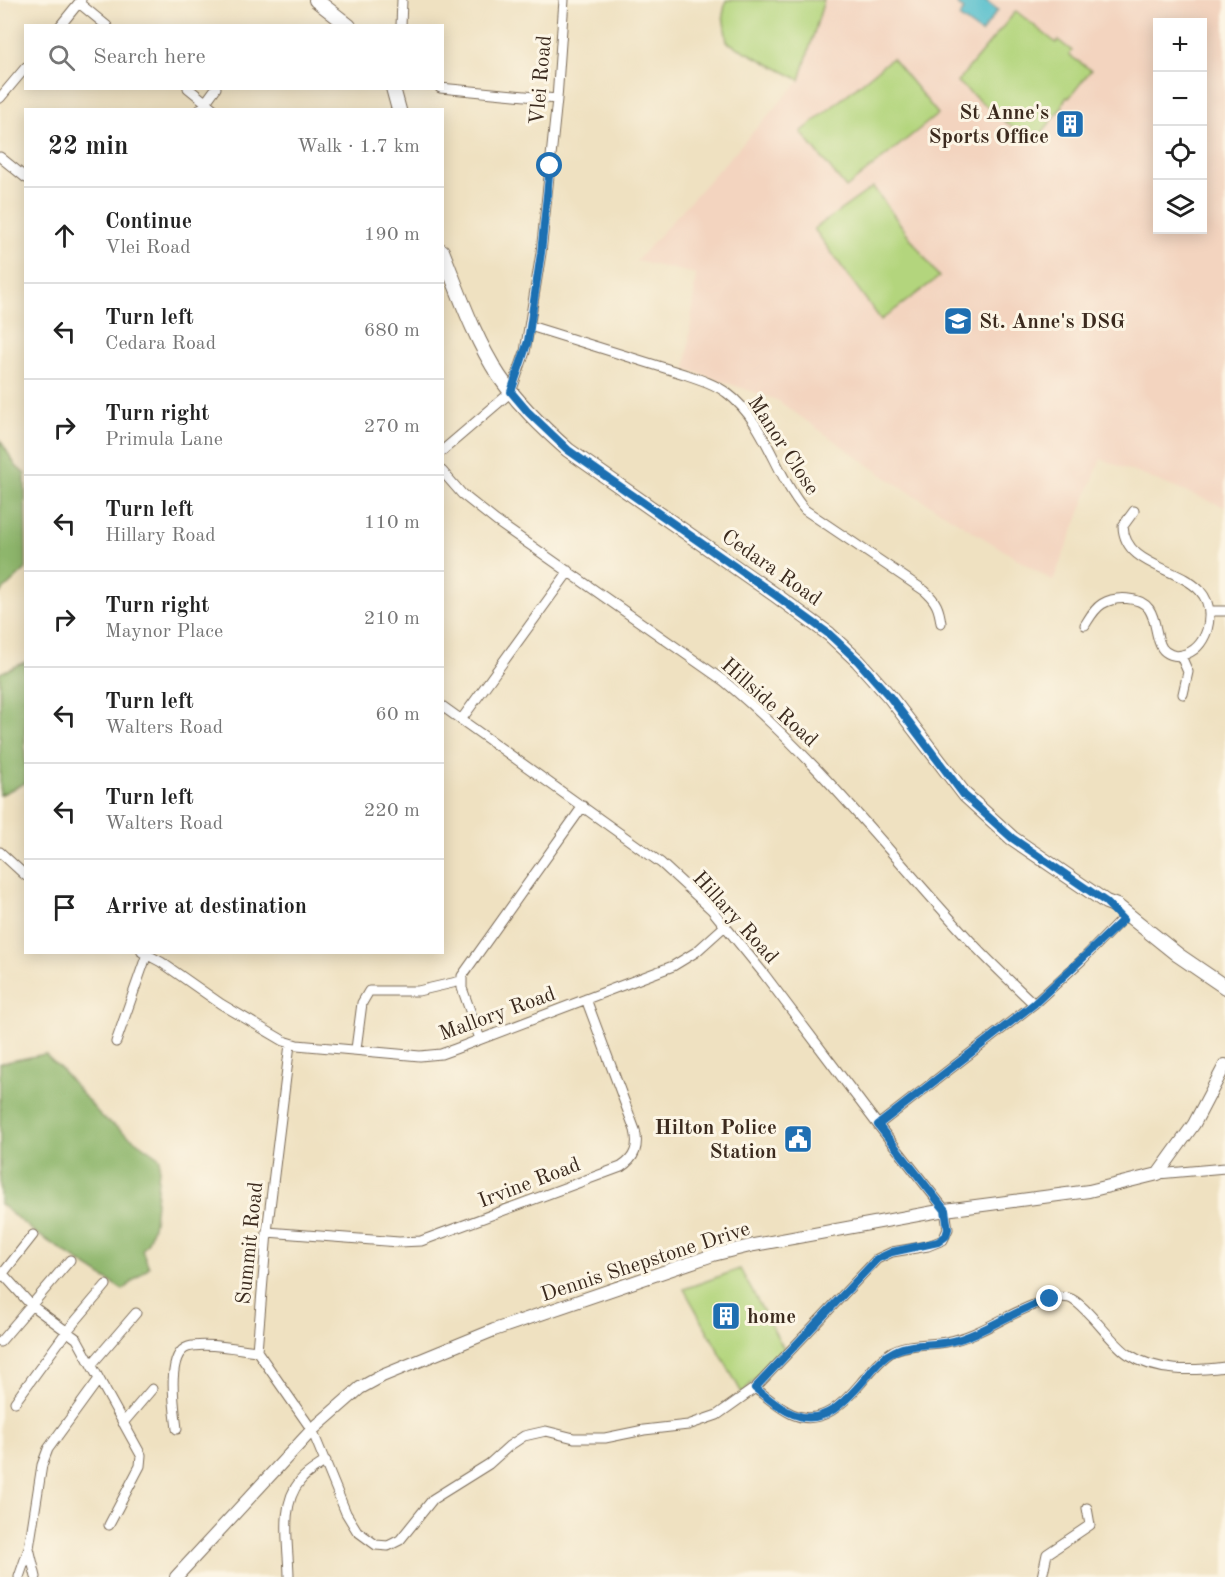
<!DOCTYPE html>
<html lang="en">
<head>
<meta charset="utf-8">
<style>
  :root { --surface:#fff; --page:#f6f6f6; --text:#222; --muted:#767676; --line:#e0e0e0 }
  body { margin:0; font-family:"Old Standard TT",serif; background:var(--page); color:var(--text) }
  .controls { position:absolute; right:18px; top:18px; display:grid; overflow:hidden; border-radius:0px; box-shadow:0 3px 15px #0003 }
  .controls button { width:54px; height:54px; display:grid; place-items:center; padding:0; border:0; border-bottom:2px solid var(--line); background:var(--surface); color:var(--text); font:30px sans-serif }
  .stop { position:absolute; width:18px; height:18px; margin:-14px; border:4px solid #1f6fb2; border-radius:50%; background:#fff }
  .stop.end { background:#1f6fb2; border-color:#fff; box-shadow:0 2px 6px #0008 }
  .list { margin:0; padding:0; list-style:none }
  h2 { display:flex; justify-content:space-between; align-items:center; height:78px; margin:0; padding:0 24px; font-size:26px }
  h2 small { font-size:20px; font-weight:400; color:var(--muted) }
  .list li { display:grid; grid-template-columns:39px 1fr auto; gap:18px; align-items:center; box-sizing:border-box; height:96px; padding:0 24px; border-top:2px solid var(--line) }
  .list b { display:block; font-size:22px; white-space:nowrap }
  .list p { margin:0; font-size:20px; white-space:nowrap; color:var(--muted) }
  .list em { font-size:20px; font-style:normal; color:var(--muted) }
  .icon { flex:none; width:33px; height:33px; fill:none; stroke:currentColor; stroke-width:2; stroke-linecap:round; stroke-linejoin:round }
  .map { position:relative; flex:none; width:1225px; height:1577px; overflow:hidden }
  .search { position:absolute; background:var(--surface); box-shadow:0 3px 15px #0003; left:24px; top:24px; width:420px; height:66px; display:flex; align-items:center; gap:15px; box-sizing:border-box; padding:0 21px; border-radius:0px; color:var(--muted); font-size:22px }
  .panel { position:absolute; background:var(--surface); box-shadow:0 3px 15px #0003; left:24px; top:108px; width:420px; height:846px; border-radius:0px }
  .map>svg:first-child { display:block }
</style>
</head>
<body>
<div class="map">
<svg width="1225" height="1577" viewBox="0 0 1225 1577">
  <rect width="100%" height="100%" fill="#fcf5e5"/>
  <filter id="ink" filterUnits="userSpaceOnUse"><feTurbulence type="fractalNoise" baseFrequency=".0167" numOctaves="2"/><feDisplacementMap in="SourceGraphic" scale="12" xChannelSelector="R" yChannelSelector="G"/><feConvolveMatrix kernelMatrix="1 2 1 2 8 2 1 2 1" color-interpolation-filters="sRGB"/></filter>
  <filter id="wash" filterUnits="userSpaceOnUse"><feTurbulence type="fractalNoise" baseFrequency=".008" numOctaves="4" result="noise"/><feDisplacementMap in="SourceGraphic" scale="24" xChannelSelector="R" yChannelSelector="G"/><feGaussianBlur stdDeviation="1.35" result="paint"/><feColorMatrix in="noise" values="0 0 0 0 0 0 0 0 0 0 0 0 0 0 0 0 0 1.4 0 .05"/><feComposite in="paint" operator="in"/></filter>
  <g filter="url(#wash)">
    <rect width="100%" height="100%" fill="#efe1c1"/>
    <path fill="#f3d4bf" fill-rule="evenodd" d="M824 0H1225V507L1101 459 1053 581 890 480 777 400 686 369 696 274 636 261 800 80ZM1158 22H1202V230H1158Z"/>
    <path fill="#b3d57d" stroke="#77804e" stroke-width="1.5" d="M726 0H824L800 80 727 42 723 15Z
      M1016 11 1056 43 1058 40 1072 51 1069 55 1091 70 1069 98 1067 97 1062 104 1063 106 1041 134 1038 132 1030 142 957 82Z
      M892 58 938 114 846 188 801 132Z
      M873 187 939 277 881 320 814 229Z
      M740 1269 784 1349 742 1393 684 1289Z"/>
    <path fill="#8eb66c" stroke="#647045" stroke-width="1.5" d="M0 440 16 466 25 474 26 569 0 593Z
      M25 662V783L0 795V673Z
      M45 1054 60 1068 101 1116 160 1158 154 1223 148 1242 142 1250 149 1267 123 1290 34 1232 0 1204V1063Z"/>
    <path fill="#52becc" stroke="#467475" stroke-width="1.5" d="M960 0H985L998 10 981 33 959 17 964 10 957 4Z"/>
  </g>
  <g filter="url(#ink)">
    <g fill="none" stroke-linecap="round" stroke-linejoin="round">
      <g stroke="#7a6a57" stroke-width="11">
        <path id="minor" d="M79 3 107 26
          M60 26 81 0
          M401 26 402 0
          M188 88 215 110
          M440 88 557 99
          M0 98 26 67
          M200 110 216 88
          M0 157 26 178
          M530 326 684 374C699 379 715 384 727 393 766 422 775 475 805 510L925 591C936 601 939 608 941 623
          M442 451 511 392 525 352 541 253 557 99 564 0
          M442 471 462 494 496 521 724 681C818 759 892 857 975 946 994 966 1014 985 1034 1004
          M1212 611H1225
          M1085 625C1090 617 1094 609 1102 604 1115 596 1140 596 1149 609 1157 621 1155 637 1162 648 1166 654 1175 657 1182 655 1195 652 1203 642 1207 630 1225 562 1125 581 1123 526L1134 511
          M1181 656 1188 672 1183 694
          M461 720 569 571
          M0 852 26 876
          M142 952 161 962 221 1004 284 1041 297 1045 420 1056 441 1054 455 1049 673 966 696 952 726 925
          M480 1039 462 988V976L583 806
          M116 1042 147 954
          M290 1044 267 1232 257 1351 312 1430 346 1513 357 1531 376 1545 388 1546 400 1540 433 1499 489 1464 509 1446 524 1436 546 1431 574 1438H605L644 1430 688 1425 717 1415 755 1388 877 1259 892 1252 928 1246 943 1240 948 1229 945 1210 878 1125 764 974 712 910 661 863 442 706
          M356 1049 362 1003 369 991H418L461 981
          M878 1125 1034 1004 1082 960 1127 914
          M1158 1174 1225 1168
          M267 1232 399 1242 421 1241 621 1167C635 1158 639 1147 635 1130L586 999
          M3 1274 31 1305 77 1339 141 1455 140 1466 109 1525
          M0 1277 33 1235
          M0 1342 70 1260
          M92 1364 136 1313
          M755 1388C767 1397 779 1408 792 1414 821 1427 844 1403 861 1383 870 1372 880 1359 893 1351 908 1343 930 1345 946 1342 981 1336 1009 1312 1042 1302 1050 1299 1061 1296 1069 1298 1084 1302 1112 1344 1128 1354 1157 1373 1193 1371 1225 1367
          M15 1402 67 1331 106 1285
          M123 1423 152 1389
          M177 1429C175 1411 165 1354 188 1347 205 1342 238 1349 257 1351
          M29 1548 36 1577
          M19 1577 29 1548 42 1465 48 1449 99 1379
          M289 1577C289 1547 279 1506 300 1481 306 1473 317 1467 326 1461
          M1042 1577 1047 1554 1090 1525 1087 1508"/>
      </g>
      <g stroke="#7a6a57" stroke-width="14">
        <path id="tertiary" d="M176 1577 312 1430 360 1388 382 1376 494 1330 713 1255 754 1245 945 1210 1089 1191 1158 1174 1194 1124 1225 1065"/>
      </g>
      <g stroke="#7a6a57" stroke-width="16">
        <path id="secondary" d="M316 0 349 26
          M393 88 399 110
          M442 251C459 293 474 338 499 376 518 404 542 427 568 450L774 594 829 634 858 661 890 697 965 795 1012 838 1106 902 1117 906 1178 955 1225 987"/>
      </g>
      <use href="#minor" stroke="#fff" stroke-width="9"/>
      <use href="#tertiary" stroke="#fff" stroke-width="12"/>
      <use href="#secondary" stroke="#fff" stroke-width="14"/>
    </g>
  </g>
  <g fill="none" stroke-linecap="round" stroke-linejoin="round" filter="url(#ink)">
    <path stroke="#1f6fb2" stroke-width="8" d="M550 166 541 253 528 341 511 392 528 412 568 450 774 594 829 634 858 661 890 697 964 795 1012 838 1106 902 1123 920 1034 1004 878 1125 945 1210 948 1229 946 1236 938 1242 892 1252 877 1259 755 1388C767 1397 779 1409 793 1414 824 1427 847 1400 865 1379 873 1368 882 1357 895 1351 911 1343 932 1346 949 1342 985 1334 1015 1309 1050 1299"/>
  </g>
  <defs>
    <g id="building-square" transform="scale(1.5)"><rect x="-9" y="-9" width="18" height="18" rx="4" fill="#1f6fb2" stroke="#fcf5e5"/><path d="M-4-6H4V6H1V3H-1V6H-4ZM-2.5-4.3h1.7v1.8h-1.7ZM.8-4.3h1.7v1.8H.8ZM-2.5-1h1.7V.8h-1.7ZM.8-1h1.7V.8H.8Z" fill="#fff"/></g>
    <g id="school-square" transform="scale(1.5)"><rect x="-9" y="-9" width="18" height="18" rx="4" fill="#1f6fb2" stroke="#fcf5e5"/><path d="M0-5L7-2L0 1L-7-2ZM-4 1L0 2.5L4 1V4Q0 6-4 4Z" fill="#fff"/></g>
    <g id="civic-square" transform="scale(1.5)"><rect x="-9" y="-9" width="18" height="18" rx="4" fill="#1f6fb2" stroke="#fcf5e5"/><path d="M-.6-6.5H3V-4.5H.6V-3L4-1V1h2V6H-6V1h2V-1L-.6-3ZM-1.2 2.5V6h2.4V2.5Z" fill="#fff"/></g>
  </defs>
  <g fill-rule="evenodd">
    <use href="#building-square" x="1070" y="124"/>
    <use href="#school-square" x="958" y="321"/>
    <use href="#civic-square" x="798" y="1139"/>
    <use href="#building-square" x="726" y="1316"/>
  </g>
  <g text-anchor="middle" stroke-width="6" stroke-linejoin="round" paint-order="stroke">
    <g font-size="21" fill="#3b2a1e" stroke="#fcf5e5">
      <text transform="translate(540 80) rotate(-85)" y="7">Vlei Road</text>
      <text transform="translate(784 445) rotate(57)" y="7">Manor Close</text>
      <text transform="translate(772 567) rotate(35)" y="7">Cedara Road</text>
      <text transform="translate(770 702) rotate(42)" y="7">Hillside Road</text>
      <text transform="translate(736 917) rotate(48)" y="7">Hillary Road</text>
      <text transform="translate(497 1013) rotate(-20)" y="7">Mallory Road</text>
      <text transform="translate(529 1182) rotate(-21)" y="7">Irvine Road</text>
      <text transform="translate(249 1243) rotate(-84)" y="7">Summit Road</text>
      <text transform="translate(645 1261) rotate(-18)" y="7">Dennis Shepstone Drive</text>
    </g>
    <g font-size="21" font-weight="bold" fill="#3b2a1e" stroke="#fcf5e5" text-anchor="end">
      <text x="1049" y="119">St Anne's<tspan x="1049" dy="24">Sports Office</tspan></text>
      <text x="979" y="328" text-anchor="start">St. Anne's DSG</text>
      <text x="777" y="1134">Hilton Police<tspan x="777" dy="24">Station</tspan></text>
      <text x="747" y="1323" text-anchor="start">home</text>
    </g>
  </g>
</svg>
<div class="controls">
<button>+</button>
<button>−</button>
<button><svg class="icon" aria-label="locate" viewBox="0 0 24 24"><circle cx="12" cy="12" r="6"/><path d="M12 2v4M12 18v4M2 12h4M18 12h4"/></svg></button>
<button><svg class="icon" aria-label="layers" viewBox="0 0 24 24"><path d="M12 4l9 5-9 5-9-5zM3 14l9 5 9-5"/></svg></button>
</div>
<div class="stop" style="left:550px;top:166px"></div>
<div class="stop end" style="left:1050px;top:1299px"></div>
<div class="search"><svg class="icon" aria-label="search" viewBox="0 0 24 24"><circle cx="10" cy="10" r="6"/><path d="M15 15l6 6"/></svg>Search here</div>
<section class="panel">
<h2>22 min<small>Walk · 1.7 km</small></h2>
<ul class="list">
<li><svg class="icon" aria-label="ahead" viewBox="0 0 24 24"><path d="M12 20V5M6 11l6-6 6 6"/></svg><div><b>Continue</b><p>Vlei Road</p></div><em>190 m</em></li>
<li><svg class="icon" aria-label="left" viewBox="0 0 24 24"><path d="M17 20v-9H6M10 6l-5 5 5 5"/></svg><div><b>Turn left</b><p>Cedara Road</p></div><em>680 m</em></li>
<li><svg class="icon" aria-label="right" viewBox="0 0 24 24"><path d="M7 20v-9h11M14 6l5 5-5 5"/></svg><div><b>Turn right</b><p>Primula Lane</p></div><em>270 m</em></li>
<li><svg class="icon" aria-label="left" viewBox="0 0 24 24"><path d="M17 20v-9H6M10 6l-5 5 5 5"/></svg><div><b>Turn left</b><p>Hillary Road</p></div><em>110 m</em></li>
<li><svg class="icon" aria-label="right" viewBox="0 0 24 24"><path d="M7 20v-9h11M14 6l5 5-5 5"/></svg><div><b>Turn right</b><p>Maynor Place</p></div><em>210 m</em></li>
<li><svg class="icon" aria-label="left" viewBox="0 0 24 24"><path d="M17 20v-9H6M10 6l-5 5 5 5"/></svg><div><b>Turn left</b><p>Walters Road</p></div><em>60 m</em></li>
<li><svg class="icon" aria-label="left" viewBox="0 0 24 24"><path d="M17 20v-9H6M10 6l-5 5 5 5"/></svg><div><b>Turn left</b><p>Walters Road</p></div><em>220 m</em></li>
<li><svg class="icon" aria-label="arrive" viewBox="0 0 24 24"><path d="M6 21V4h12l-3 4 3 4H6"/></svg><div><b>Arrive at destination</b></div></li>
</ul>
</section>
</div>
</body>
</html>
